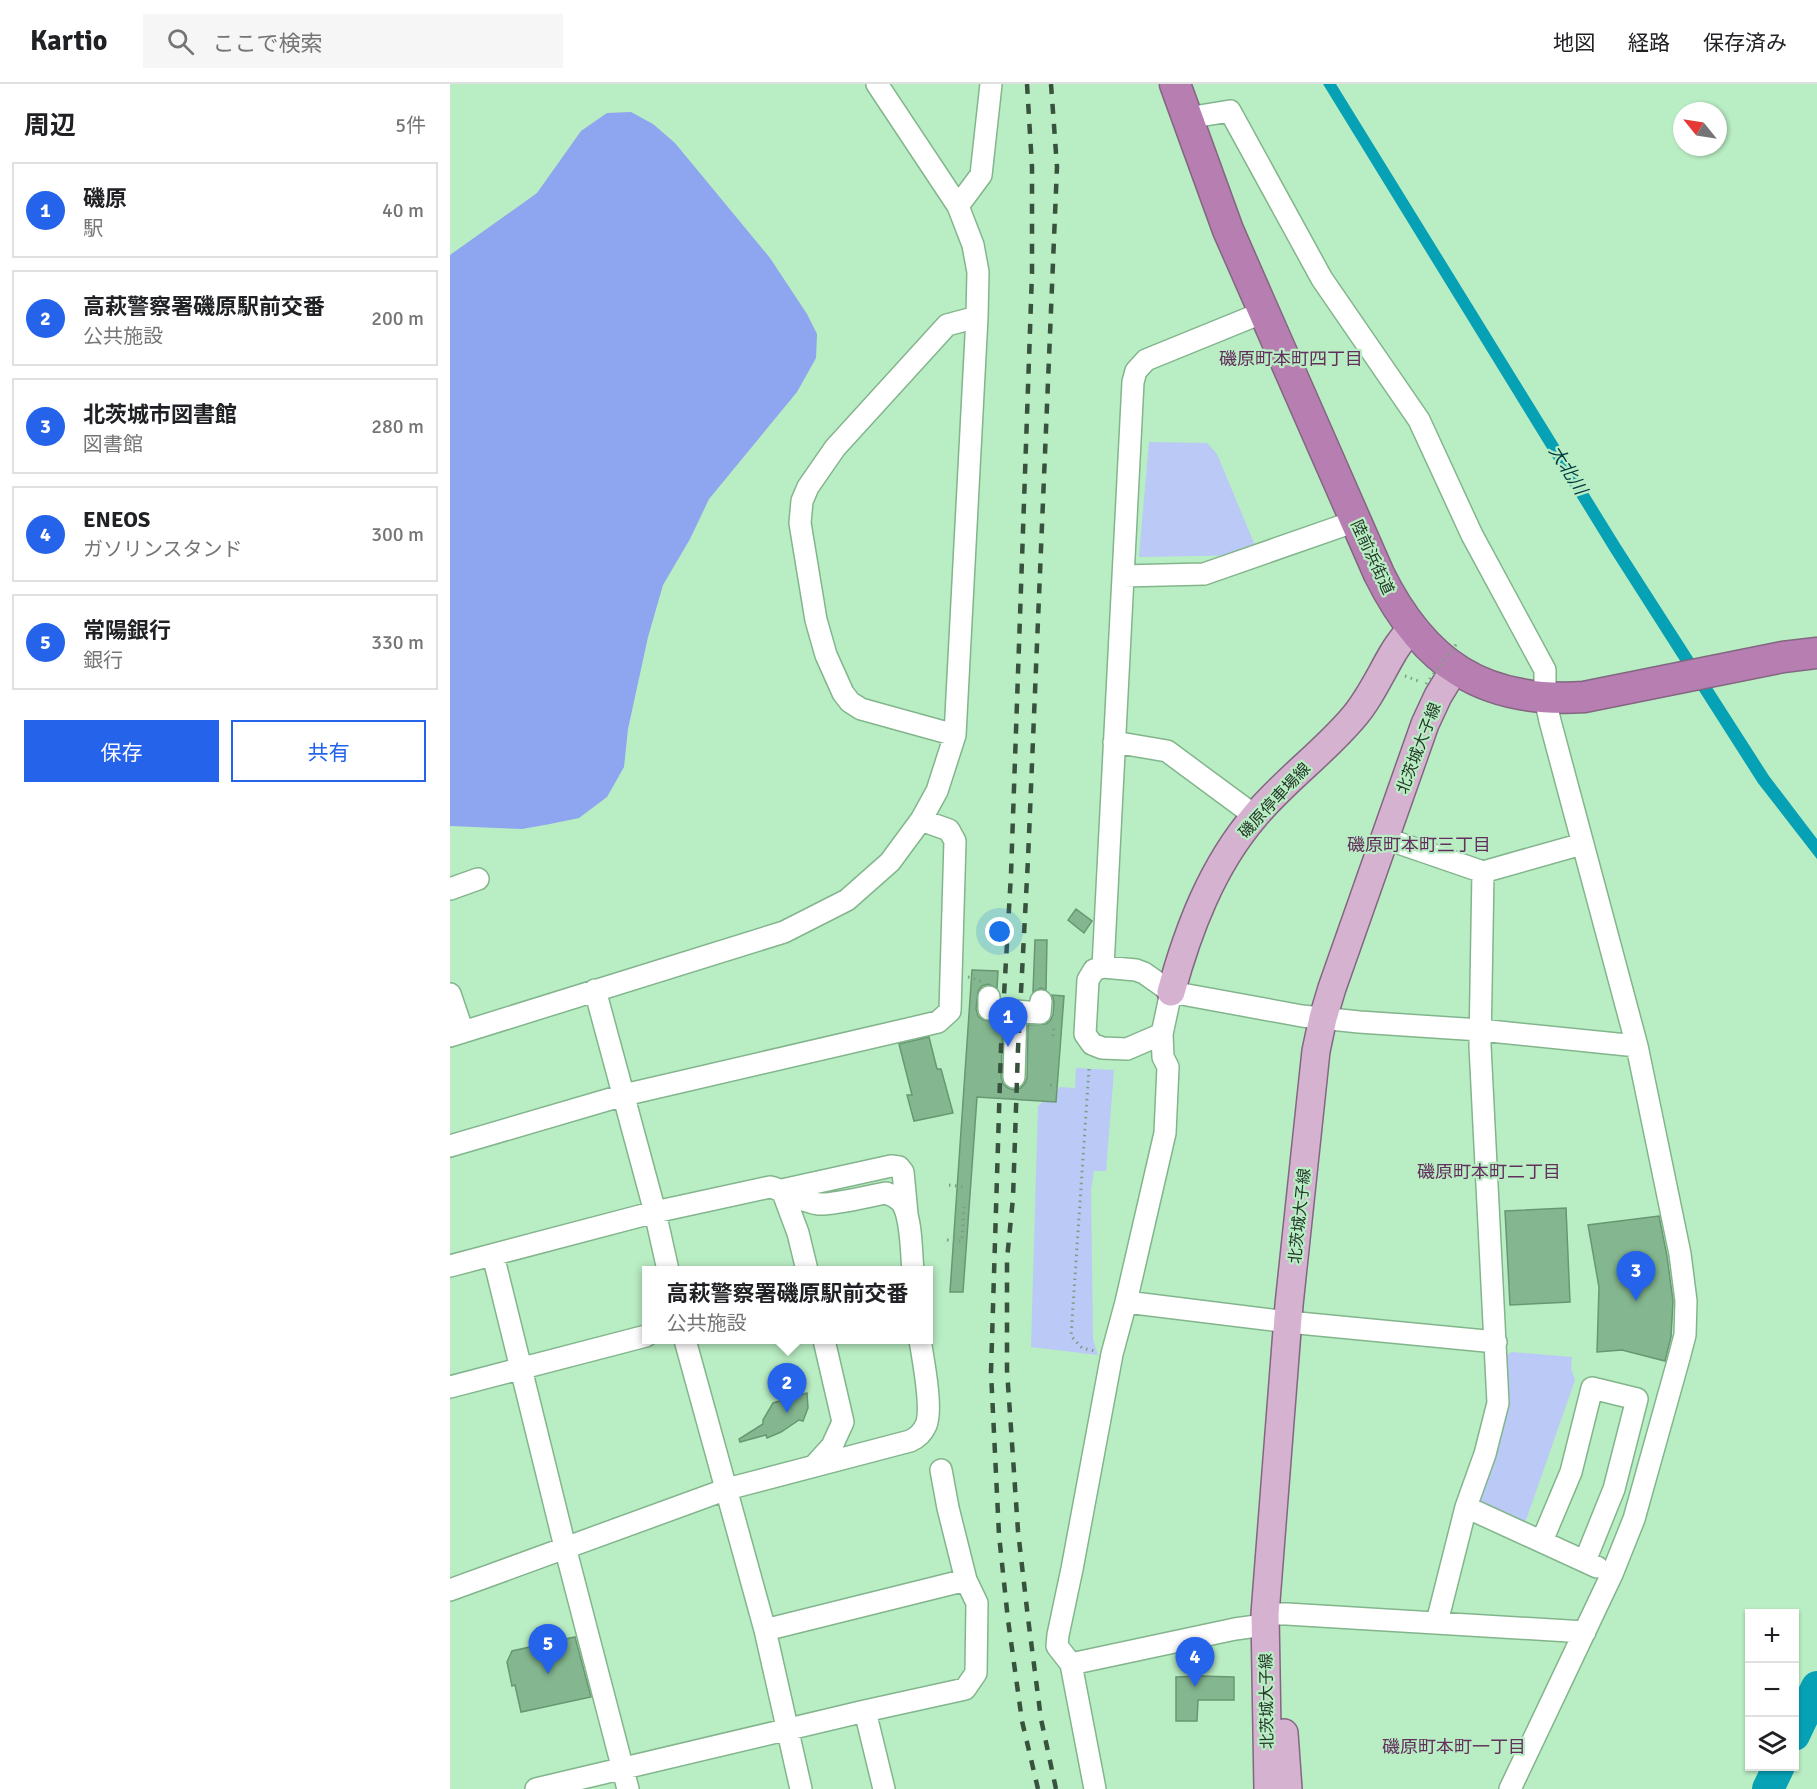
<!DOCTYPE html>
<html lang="ja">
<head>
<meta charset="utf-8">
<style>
  :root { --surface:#fff; --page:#f6f6f6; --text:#202124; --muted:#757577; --line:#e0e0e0; --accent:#2563eb }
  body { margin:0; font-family:Signika,"Noto Sans JP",sans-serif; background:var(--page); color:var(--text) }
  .controls { position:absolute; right:18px; bottom:18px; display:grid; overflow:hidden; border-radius:0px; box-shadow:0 2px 4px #0004 }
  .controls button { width:54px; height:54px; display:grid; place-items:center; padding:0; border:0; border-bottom:2px solid var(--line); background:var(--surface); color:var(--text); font:30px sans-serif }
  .compass { position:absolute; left:1223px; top:18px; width:54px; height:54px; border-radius:50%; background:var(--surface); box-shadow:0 2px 4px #0004; rotate:300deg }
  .you { position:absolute; left:550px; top:848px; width:21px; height:21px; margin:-15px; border:4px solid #fff; border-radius:50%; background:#1a73e8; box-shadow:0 0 0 9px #1a73e833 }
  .badge { display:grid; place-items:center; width:39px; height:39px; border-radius:50%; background:var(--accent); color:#fff; font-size:20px; font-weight:700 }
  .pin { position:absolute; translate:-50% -50px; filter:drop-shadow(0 2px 3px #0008) }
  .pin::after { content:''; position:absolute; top:32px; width:21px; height:18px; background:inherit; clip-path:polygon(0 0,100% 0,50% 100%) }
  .popup { position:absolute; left:192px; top:1182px; width:291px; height:78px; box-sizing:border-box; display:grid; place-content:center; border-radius:0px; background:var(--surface); filter:drop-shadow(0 2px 4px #0005); font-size:20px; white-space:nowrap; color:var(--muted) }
  .popup b { font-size:22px; color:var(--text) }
  .popup::after { content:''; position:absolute; left:50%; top:100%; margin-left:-12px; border:12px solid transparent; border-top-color:var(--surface) }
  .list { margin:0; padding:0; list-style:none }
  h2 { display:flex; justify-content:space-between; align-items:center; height:78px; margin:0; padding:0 24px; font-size:26px }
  h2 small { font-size:20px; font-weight:400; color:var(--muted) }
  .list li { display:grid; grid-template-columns:39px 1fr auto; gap:18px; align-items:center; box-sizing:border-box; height:96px; margin:0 12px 12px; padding:0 12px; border:2px solid var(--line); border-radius:0px }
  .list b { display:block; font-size:22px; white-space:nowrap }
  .list p { margin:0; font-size:20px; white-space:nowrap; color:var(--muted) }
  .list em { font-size:20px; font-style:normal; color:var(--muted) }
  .actions { display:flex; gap:12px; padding:18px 24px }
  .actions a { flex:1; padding:14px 0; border:2px solid var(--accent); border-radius:0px; text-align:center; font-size:21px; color:var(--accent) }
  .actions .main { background:var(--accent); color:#fff }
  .icon { flex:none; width:33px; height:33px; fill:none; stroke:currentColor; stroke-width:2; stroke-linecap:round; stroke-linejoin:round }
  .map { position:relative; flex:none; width:1367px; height:1705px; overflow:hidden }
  header { display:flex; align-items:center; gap:36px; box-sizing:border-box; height:84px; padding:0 30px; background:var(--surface); border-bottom:2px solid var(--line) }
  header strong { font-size:28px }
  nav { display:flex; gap:33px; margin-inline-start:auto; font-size:21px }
  .search { width:420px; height:54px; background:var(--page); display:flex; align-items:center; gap:15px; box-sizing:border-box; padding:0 21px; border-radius:0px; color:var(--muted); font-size:22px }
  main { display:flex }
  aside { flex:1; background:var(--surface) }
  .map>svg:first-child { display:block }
</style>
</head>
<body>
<header>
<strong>Kartio</strong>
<div class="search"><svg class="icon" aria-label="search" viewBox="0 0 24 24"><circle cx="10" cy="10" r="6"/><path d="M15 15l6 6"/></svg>ここで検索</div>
<nav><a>地図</a><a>経路</a><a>保存済み</a></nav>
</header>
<main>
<aside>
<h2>周辺<small>5件</small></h2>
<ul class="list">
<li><span class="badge">1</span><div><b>磯原</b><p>駅</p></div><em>40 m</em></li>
<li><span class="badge">2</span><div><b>高萩警察署磯原駅前交番</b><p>公共施設</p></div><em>200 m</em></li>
<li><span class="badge">3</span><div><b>北茨城市図書館</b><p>図書館</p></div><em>280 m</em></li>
<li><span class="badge">4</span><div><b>ENEOS</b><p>ガソリンスタンド</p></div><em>300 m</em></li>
<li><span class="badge">5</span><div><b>常陽銀行</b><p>銀行</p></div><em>330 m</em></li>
</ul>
<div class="actions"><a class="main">保存</a><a>共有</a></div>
</aside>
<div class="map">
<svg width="1367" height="1705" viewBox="0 0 1367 1705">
  <rect width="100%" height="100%" fill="#b9edc3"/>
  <path fill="#bac9f6" d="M699 358 757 359 767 370 809 471 689 473Z
    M626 984 664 986 656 1087H644L641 1106 643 1255 648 1271 581 1263 588 1022 610 1003 625 1004Z
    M1062 1268 1122 1273 1121 1285 1125 1296 1075 1439 1030 1418 1042 1374 1055 1272Z"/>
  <path fill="#8ea5ef" d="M181 28 203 40 225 59 320 174 357 230 367 250 366 274 347 308 259 415 240 455 213 501 198 553 178 645 174 683 157 713 129 734 100 740 72 745 0 742V171L87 109 131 47 157 29Z"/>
  <path fill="#06a1b5" d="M873 0H886L1170 460 1319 692 1367 755V775L1308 699 1160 467Z"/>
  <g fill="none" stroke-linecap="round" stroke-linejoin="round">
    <path stroke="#06a1b5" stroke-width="32" d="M1344 1651 1367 1603
      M1318 1705 1329 1682"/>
  </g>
  <path fill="#84b78f" stroke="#679871" stroke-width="1.5" d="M626 825 642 837 634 849 618 836Z
    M585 856H597L596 906 591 904 583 908Z
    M522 886 548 887 547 904 538 900 532 902 528 907 526 925 528 932 533 936 553 939 551 993 553 1000 558 1004 563 1006 571 1004 575 999 577 994 578 941 596 940 600 937 603 931 604 918 602 911 614 912 606 1018 527 1013 513 1208H500Z
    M479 953 487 985H491L503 1029 464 1037 457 1011H462L449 960Z
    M1116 1124 1120 1218 1060 1221 1055 1127Z
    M1209 1132 1217 1172 1223 1217 1221 1253 1215 1277 1172 1266 1147 1268 1149 1203 1138 1141Z
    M357 1309 358 1324 353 1337 349 1336 331 1348 317 1354 316 1351 290 1358 289 1355 313 1340V1336L323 1319Z
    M125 1553 141 1613 71 1628 65 1601 62 1602 57 1578 62 1567Z
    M749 1592 784 1593V1616H748L747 1637H726V1593Z"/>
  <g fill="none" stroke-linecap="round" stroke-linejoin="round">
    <g stroke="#83b58d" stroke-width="24">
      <path id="minor" d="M737 34 780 27 872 195 969 336 1022 451 1095 586V614L1100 637 1187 962 1230 1170 1236 1217 1235 1251 1229 1274 1184 1435 1162 1490 1060 1705
        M508 122 531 91 541 0
        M673 492 754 490 906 437
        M505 651 411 625 400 618 393 609 376 571 366 536 350 439 352 417 358 403 385 364 497 241 527 233
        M664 658 717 667 805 732
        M934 754 1033 788 1132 760
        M0 805 28 795
        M653 883 683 298 686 287 696 276 814 228
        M145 906 205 1128 218 1186
        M0 910 13 948
        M539 913V925L590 929 591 917
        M712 950 677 965 652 964 642 960 635 950 638 896 644 886 653 883 686 886 694 889 721 908 852 932 909 938 1030 946 1187 962
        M0 952 334 848 397 816 440 778 471 736 487 707 505 651 527 233 528 188 523 161 508 122 427 0
        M564 993 566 927
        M0 1062 174 1011 488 938 500 927 505 757 499 746 471 736
        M332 1106 441 1082 449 1083 453 1088 457 1130
        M332 1106 348 1149 357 1186
        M43 1171 115 1463 178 1705
        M0 1182 205 1128 320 1103C337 1107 352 1118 369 1120 384 1121 419 1112 436 1109 442 1111 448 1114 452 1119 462 1134 461 1169 463 1186
        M676 1218 838 1238 1046 1258
        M235 1256 315 1546 351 1705
        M0 1303 196 1252
        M364 1382 382 1362 393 1338 374 1256
        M1016 1423 1147 1483
        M1092 1457 1121 1388 1142 1304 1187 1315 1164 1405 1135 1477
        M0 1506 277 1405 460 1357C467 1354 473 1348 476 1341 483 1325 473 1275 470 1256
        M815 1530H837L1135 1548
        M987 1538 1016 1423 1035 1370 1048 1319 1030 962 1033 788
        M315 1546 516 1496
        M621 1580 785 1545 814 1541
        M415 1627 515 1605 526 1589 527 1519 516 1496 498 1424 491 1386
        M86 1705 415 1627 434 1705
        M645 1705 621 1580 607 1562 608 1551 622 1485 662 1270 676 1218 715 1049 718 983 713 973 712 950 721 908"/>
    </g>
    <g stroke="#836681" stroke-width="30">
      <path id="major" d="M721 908C738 846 762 782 805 732 834 697 872 670 902 635 919 616 930 591 943 569 948 560 955 552 962 543
        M834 1649 838 1705
        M818 1705 815 1530 839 1221 866 967 873 934 882 904 975 640 988 612 1005 584"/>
    </g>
    <g stroke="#836681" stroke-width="33">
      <path id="highway" d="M725 0 778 146 929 490C973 579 1033 620 1134 613L1333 573 1367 569"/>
    </g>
    <path stroke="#789f80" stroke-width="3" stroke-dasharray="1.5 4.5" stroke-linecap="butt" d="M955 592 971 598
      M518 893 531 897
      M603 952 604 940
      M639 985 621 1252 632 1264 645 1267
      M600 1001H610
      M499 1101 515 1103
      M497 1156 512 1157 514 1123"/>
    <use href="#minor" stroke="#fff" stroke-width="21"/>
    <use href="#major" stroke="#d4b2d0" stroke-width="27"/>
    <use href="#highway" stroke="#b77fb1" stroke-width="30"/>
    <path stroke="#39523e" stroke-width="4.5" stroke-dasharray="10 10" stroke-linecap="butt" d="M577 0 582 83V189L561 790 551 963 541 1288 549 1451 558 1536 572 1637 588 1705
      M601 0 607 83 578 775 568 965 563 1114 557 1175V1286L568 1447 578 1534 591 1635 606 1705"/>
    <path stroke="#789f80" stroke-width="3" stroke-dasharray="1.5 4.5" stroke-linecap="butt" d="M976 600 1008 558"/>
  </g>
  <g text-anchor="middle" stroke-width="4.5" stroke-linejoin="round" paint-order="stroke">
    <g font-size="16" fill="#233828" stroke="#b9edc3">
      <text transform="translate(923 473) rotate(65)" y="6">陸前浜街道</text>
      <text transform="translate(968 664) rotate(-69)" y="6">北茨城大子線</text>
      <text transform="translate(824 716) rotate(-47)" y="6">磯原停車場線</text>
      <text transform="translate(849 1132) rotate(-84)" y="6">北茨城大子線</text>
      <text transform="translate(816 1617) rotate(-91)" y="6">北茨城大子線</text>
    </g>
    <g font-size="18" fill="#632f5e" stroke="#b9edc3">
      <text x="841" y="281">磯原町本町四丁目</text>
      <text x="969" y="767">磯原町本町三丁目</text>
      <text x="1039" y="1094">磯原町本町二丁目</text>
      <text x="1004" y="1669">磯原町本町一丁目</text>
    </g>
    <g font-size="18" font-style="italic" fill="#003c45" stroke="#b9edc3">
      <text transform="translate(1118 386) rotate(58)" y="6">大北川</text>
    </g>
  </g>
</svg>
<div class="controls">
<button>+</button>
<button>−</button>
<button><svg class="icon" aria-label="layers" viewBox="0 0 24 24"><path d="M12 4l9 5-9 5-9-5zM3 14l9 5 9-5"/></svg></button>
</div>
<svg class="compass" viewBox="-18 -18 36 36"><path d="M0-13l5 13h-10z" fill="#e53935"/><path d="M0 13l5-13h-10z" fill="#757577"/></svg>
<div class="you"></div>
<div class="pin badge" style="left:558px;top:963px">1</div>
<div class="pin badge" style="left:337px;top:1329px">2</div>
<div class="popup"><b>高萩警察署磯原駅前交番</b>公共施設</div>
<div class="pin badge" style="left:1186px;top:1217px">3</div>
<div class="pin badge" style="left:745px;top:1603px">4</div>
<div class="pin badge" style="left:98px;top:1590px">5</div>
</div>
</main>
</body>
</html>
